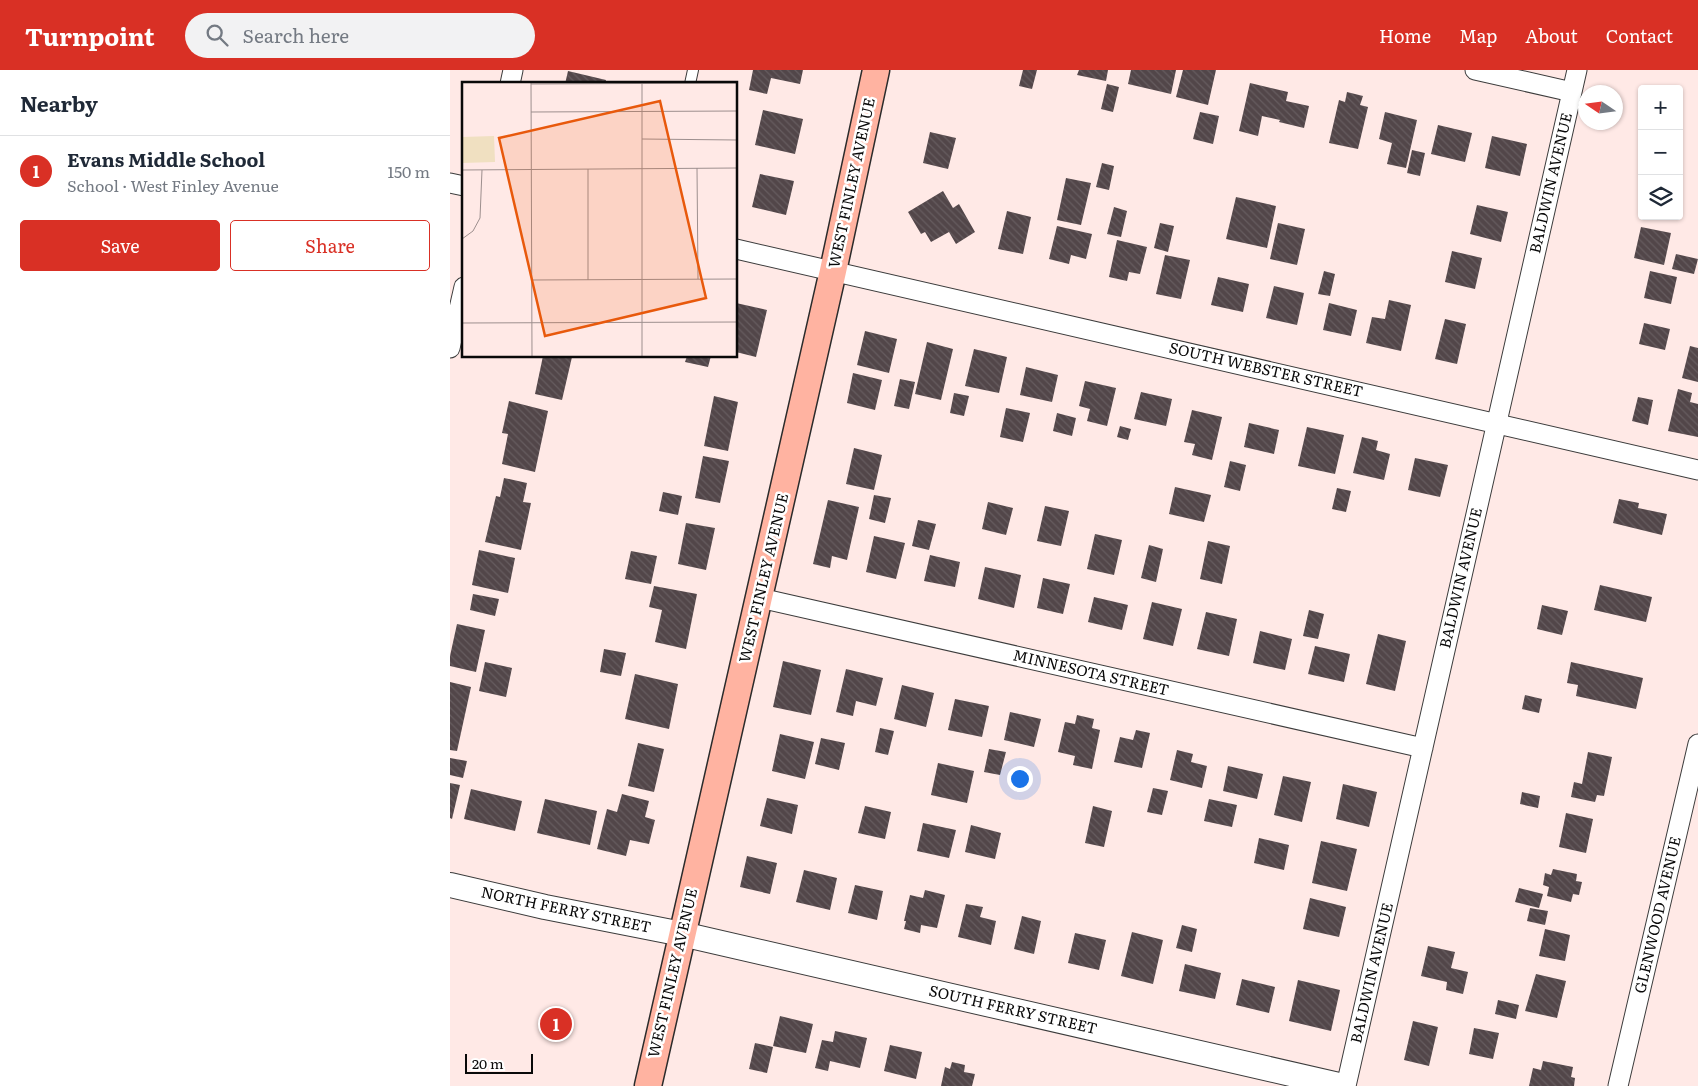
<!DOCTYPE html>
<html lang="en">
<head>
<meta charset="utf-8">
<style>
  :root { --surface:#fff; --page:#f2f2f3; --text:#1f2937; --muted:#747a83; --line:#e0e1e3; --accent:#d93025 }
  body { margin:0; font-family:Literata,serif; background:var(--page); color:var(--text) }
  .controls { position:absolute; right:15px; top:15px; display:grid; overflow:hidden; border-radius:5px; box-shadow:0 1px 4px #0004 }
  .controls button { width:45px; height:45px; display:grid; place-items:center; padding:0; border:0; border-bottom:1px solid var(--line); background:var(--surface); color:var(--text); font:25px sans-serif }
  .compass { position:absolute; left:1128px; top:15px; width:45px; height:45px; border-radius:50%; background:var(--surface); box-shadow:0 1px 4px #0004; rotate:283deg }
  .scale { position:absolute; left:15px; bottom:12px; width:68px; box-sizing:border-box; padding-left:5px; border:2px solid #090909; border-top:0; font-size:14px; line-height:18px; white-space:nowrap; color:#090909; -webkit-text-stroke:4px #fff; paint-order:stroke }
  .you { position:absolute; left:569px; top:708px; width:18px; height:18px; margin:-12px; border:4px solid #fff; border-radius:50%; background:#1a73e8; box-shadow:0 0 0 8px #1a73e833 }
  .badge { display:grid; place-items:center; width:32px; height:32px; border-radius:50%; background:var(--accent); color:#fff; font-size:16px; font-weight:700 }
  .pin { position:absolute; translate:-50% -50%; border:2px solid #fff; box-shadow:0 1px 5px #0006 }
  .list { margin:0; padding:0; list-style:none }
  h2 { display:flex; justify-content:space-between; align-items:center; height:65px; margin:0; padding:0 20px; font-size:21px }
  h2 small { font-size:16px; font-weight:400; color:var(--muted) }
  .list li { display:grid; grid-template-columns:32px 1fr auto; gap:15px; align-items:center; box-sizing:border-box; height:70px; padding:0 20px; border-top:1px solid var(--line) }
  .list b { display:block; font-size:19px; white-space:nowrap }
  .list p { margin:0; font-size:16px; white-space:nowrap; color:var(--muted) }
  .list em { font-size:16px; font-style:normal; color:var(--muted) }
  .actions { display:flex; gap:10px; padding:15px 20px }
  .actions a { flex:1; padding:11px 0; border:1px solid var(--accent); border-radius:5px; text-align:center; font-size:18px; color:var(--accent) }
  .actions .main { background:var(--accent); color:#fff }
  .icon { flex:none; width:28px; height:28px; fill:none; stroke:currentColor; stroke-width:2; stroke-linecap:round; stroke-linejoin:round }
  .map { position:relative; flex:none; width:1248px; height:1016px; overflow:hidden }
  header { display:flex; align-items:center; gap:30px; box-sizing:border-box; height:70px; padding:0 25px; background:var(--accent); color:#fff }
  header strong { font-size:24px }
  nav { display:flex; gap:28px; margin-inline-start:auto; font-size:18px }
  .search { width:350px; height:45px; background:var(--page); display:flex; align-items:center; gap:12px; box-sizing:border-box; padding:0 18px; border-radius:28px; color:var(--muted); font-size:19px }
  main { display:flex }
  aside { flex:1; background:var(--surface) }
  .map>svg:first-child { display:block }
</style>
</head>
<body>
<header>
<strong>Turnpoint</strong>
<div class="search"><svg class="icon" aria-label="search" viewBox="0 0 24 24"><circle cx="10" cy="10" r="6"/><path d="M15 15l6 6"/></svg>Search here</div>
<nav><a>Home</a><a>Map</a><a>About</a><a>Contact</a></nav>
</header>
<main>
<aside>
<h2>Nearby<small></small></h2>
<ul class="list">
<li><span class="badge">1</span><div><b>Evans Middle School</b><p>School · West Finley Avenue</p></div><em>150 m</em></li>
</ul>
<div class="actions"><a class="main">Save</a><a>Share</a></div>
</aside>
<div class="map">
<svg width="1248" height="1016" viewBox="0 0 1248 1016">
  <defs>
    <pattern id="building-back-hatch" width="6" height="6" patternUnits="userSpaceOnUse" patternTransform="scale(1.25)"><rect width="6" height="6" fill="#524649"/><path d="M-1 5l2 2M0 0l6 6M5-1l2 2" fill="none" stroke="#665c5f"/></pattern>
  </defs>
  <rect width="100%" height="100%" fill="#ffe9e6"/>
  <path fill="url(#building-back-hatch)" d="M303 0H353L350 14 321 8 317 24 299 20Z
    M573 0H587L582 19 569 16Z
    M629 0H658L656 11 627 5Z
    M681 0H726L721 24 678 14Z
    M733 0H766L758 35 726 27Z
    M118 1 156 10 155 14H115Z
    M800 13 838 22 836 31 859 36 854 58 829 52 830 50 812 46 808 66 789 61Z
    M657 14 669 17 663 42 651 39Z
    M897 22 913 26 910 35 918 37 908 79 879 73 889 30 895 32Z
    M313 40 353 49 345 84 305 75Z
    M750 42 769 46 763 74 743 69Z
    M935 42 967 50 956 98 937 94 942 73 929 69Z
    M988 55 1022 63 1015 92 981 84Z
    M480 62 506 68 498 99 473 93Z
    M1042 66 1077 74 1070 106 1035 98Z
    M962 80 975 83 970 106 957 103Z
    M652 93 664 96 659 120 646 117Z
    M310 104 344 111 336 145 302 137Z
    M616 108 641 113 631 155 607 150Z
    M493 121 503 138 509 134 525 162 506 174 499 162 481 172 475 162 471 164 458 142Z
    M786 127 826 136 817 178 776 169Z
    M1027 135 1058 142 1051 172 1020 164Z
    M664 137 677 141 671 167 657 164Z
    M557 141 581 147 573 184 548 179Z
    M710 153 724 156 718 182 704 178Z
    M828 153 855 159 847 195 820 189Z
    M607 156 642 164 636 189 621 185 619 194 599 189Z
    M1191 157 1221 163 1214 195 1184 188Z
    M667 170 697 177 690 204 679 202 677 211 659 207Z
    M1002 181 1032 188 1025 219 995 212Z
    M1226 184 1248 189 1244 204 1222 199Z
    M715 185 740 190 731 229 706 224Z
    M874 201 885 204 880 226 868 224Z
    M1200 201 1227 207 1221 234 1194 228Z
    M768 207 799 214 793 242 761 235Z
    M824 216 854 223 847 255 816 248Z
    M939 230 961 235 951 281 916 273 922 247 935 249Z
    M286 233 317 240 306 287 286 282Z
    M879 233 907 240 901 266 873 260Z
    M995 249 1016 254 1007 294 985 289Z
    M1194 253 1220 259 1215 280 1189 274Z
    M415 261 447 269 439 303 407 295Z
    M477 272 503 279 491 330 465 324Z
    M1240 276 1248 278V312L1232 308Z
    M524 279 557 287 549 323 515 316Z
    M93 286 122 287 112 330 85 324Z
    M237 286H261L258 297 235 292Z
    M576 297 608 305 602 332 570 325Z
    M403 303 432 310 425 340 397 333Z
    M450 309 465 312 459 339 444 336Z
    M635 311 666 318 657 356 637 351 640 339 629 336Z
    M1228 319 1242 323 1240 332 1248 334V367L1218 361Z
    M691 322 722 329 716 356 684 349Z
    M504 323 519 326 514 346 500 343Z
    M264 326 288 332 278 381 254 376Z
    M1188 327 1203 330 1198 355 1182 351Z
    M59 331 98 341 85 402 52 394 58 364 52 363Z
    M556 338 580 343 573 372 550 367Z
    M742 340 772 347 762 390 742 385 745 374 734 372Z
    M607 343 626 348 622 366 603 361Z
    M799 353 829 360 824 384 794 377Z
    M670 356 681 359 678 370 667 367Z
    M857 357 894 365 885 404 848 396Z
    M912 367 928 371 926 380 940 384 934 410 903 403Z
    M404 378 432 385 424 420 396 414Z
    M253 386 279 391 270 433 245 428Z
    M965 388 998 395 990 427 958 420Z
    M780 391 796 395 790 421 774 417Z
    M54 408 77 413 73 432 81 433 71 480 35 472 46 426 50 427Z
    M725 417 761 425 754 452 719 444Z
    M887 418 901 421 896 442 882 439Z
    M213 422 232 426 228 445 209 441Z
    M424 425 441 428 435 453 419 449Z
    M1169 429 1189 433 1188 438 1217 444 1212 465 1163 453Z
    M378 430 409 437 397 490 382 486 380 498 363 494Z
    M538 432 563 438 556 465 532 459Z
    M595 436 619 441 611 476 587 471Z
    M468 450 486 454 479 480 462 476Z
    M236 453 265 458 256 500 228 494Z
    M645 464 672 470 664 505 637 499Z
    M424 466 455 473 446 509 416 502Z
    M758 471 780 476 772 514 750 509Z
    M699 475 713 479 706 512 691 508Z
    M29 480 65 488 58 523 22 515Z
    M181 481 207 486 201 514 175 509Z
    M480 485 510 492 505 517 474 511Z
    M535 497 571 505 564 538 528 529Z
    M593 508 620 514 613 544 587 538Z
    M1150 515 1202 527 1196 552 1144 540Z
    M204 516 247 524 236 579 205 572 212 540 199 537Z
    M23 524 49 529 45 546 20 540Z
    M644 527 678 535 672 560 638 552Z
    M702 532 732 539 723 576 693 569Z
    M1092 535 1118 541 1112 565 1087 559Z
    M859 540 874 544 868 569 853 566Z
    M756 542 787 549 779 586 747 579Z
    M7 554 35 560 26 602 0 596V586Z
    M810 561 842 569 835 600 803 593Z
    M928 564 956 571 945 621 916 614Z
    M865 576 900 584 894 612 858 604Z
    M154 579 176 583 171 606 150 602Z
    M333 591 371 600 361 645 323 637Z
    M35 592 62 598 56 627 29 621Z
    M1121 592 1193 608 1186 639 1126 626 1128 615 1117 613Z
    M396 599 433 608 426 636 406 631 403 646 386 642Z
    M185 604 228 614 219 659 175 649Z
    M0 612 21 617 7 681 0 680Z
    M452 615 484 623 476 657 444 649Z
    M1075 625 1092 629 1089 643 1072 639Z
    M505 629 539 636 532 667 498 660Z
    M560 642 591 649 584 677 554 670Z
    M627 645 644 649 642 658 650 660 642 699 623 695 625 686 608 682 615 652 625 654Z
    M430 658 444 661 438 685 425 682Z
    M686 660 700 663 692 698 664 692 670 667 683 670Z
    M330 664 364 672 355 709 322 701Z
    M371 668 395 673 389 700 365 694Z
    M188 673 214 679 204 722 178 716Z
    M539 679 556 682 550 705 534 702Z
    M727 680 743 684 741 692 757 696 752 718 720 710Z
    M1138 682 1162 687 1154 726 1147 725 1145 732 1121 727 1124 712 1132 714Z
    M0 688 17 691 13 708 0 705Z
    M488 693 524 701 517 733 481 725Z
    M778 696 813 704 807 729 773 721Z
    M833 706 861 712 852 752 824 745Z
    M0 713 10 715 2 749 0 748Z
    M893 714 927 722 919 757 886 749Z
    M703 718 718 721 712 745 697 742Z
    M21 719 72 731 65 761 14 749Z
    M1072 722 1090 726 1088 738 1070 734Z
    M172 724 199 731 195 747 205 750 199 774 180 770 176 786 147 779 157 739 167 742Z
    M317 728 348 735 342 764 310 756Z
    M95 729 147 741 140 775 87 763Z
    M759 729 787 735 782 757 754 751Z
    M415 736 441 742 435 769 408 763Z
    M643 736 662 741 654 777 635 773Z
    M1116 743 1143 749 1136 783 1109 777Z
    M473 753 506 760 499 788 467 781Z
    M521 755 551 763 545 789 515 782Z
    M809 768 839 775 834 800 804 793Z
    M871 771 907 779 897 821 862 813Z
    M297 786 327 793 320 824 290 817Z
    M1103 799 1127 804 1126 811 1132 812 1129 825 1123 824 1121 832 1097 826 1099 817 1093 815 1095 803 1101 805Z
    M354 800 387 808 380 840 346 832Z
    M405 815 433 821 427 850 398 843Z
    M1069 818 1093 824 1089 838 1065 832Z
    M475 820 495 825 487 858 471 855 470 863 454 859 456 851H454L460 825 473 828Z
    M860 828 896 837 889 867 853 859Z
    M516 834 533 837 530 847 546 851 541 875 508 867Z
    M1080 838 1098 841 1095 855 1077 851Z
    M572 846 591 851 584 884 564 879Z
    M732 855 747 859 742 882 726 878Z
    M1095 859 1120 865 1115 891 1089 886Z
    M682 862 713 870 703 914 671 906Z
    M625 863 656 870 649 900 618 893Z
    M978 876 1005 882 1001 898 1018 902 1013 924 996 920 997 912 971 906Z
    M735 894 771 903 765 929 729 921Z
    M1086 904 1116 911 1107 948 1075 941Z
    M792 909 825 917 819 943 786 935Z
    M848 910 890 920 881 961 839 951Z
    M1048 930 1069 935 1066 949 1045 944Z
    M330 946 363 954 356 983 323 976Z
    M963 951 988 957 979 996 954 990Z
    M1024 958 1049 963 1043 989 1019 984Z
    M385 961 417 968 410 998 380 991 378 1001 365 998 372 970 383 972Z
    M305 973 323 977 317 1003 299 999Z
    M440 975 472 982 466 1009 434 1001Z
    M1093 991 1123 997 1121 1007 1125 1008 1124 1016H1079L1083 998 1091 1000Z
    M502 992 515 995 514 1002 525 1004 522 1016H491L495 997 500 999Z"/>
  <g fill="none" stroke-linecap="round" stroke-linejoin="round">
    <g stroke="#3c3c3c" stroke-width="12">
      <path id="service" d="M240 14 243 0"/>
    </g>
    <g stroke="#3c3c3c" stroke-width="21">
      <path id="minor" d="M1025 0 1122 22
        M60 14 63 0
        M0 113 14 116
        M286 179 1248 400
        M0 278 14 217
        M310 528 973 678
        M896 1016 1127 0
        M1168 1016 1248 674"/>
    </g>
    <g stroke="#3c3c3c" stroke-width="26">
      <path id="tertiary" d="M0 815 95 837 232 864 893 1016"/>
    </g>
    <g stroke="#2b2b2b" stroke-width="29">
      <path id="secondary" d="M198 1016 383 201 426 0"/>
    </g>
    <use href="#service" stroke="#fff" stroke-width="10"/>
    <use href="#minor" stroke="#fff" stroke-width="19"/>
    <use href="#tertiary" stroke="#fff" stroke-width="24"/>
    <use href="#secondary" stroke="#ffb3a1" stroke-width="26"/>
  </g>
  <g text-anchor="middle" stroke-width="5" stroke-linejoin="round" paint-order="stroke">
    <g font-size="15" fill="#090909" stroke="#fff">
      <text transform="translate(402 113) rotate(-78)" y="5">WEST FINLEY AVENUE</text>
      <text transform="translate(1101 113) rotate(-77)" y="5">BALDWIN AVENUE</text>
      <text transform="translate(816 300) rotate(13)" y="5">SOUTH WEBSTER STREET</text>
      <text transform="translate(314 508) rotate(-77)" y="5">WEST FINLEY AVENUE</text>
      <text transform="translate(1011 508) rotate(-77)" y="5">BALDWIN AVENUE</text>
      <text transform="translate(641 603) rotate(13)" y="5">MINNESOTA STREET</text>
      <text transform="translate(116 840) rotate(12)" y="5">NORTH FERRY STREET</text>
      <text transform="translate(1208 845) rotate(-77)" y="5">GLENWOOD AVENUE</text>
      <text transform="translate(223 903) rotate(-77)" y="5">WEST FINLEY AVENUE</text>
      <text transform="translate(922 903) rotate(-77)" y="5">BALDWIN AVENUE</text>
      <text transform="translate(563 940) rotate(13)" y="5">SOUTH FERRY STREET</text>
    </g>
  </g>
  <g transform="translate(12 12)">
    <rect width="275" height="275" fill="#ffe9e6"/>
    <path d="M32 54 33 80 0 81V55Z" fill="#f0e0c1"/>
    <path fill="none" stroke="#9d8f8e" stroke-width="1" d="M69 0 70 275M180 0V275M69 2 275 1M69 30 275 29M180 57 275 58M235 86 236 197M126 87V198M0 88 275 86M0 157 11 149 18 136 20 88M70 198 275 197M0 241 275 240"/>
    <path fill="#e8590c" fill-opacity="0.15" stroke="#e8590c" stroke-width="2.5" d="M198 19 244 216 83 254 37 56Z"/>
    <rect width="275" height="275" fill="none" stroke="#090909" stroke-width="2.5"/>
  </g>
</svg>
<div class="controls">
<button>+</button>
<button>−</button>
<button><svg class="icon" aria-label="layers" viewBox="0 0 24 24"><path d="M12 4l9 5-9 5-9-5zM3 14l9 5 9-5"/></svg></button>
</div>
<svg class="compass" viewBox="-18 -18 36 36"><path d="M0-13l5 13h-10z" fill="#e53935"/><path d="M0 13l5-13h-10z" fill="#747a83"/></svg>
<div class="scale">20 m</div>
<div class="you"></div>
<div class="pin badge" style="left:106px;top:954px">1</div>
</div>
</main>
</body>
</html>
